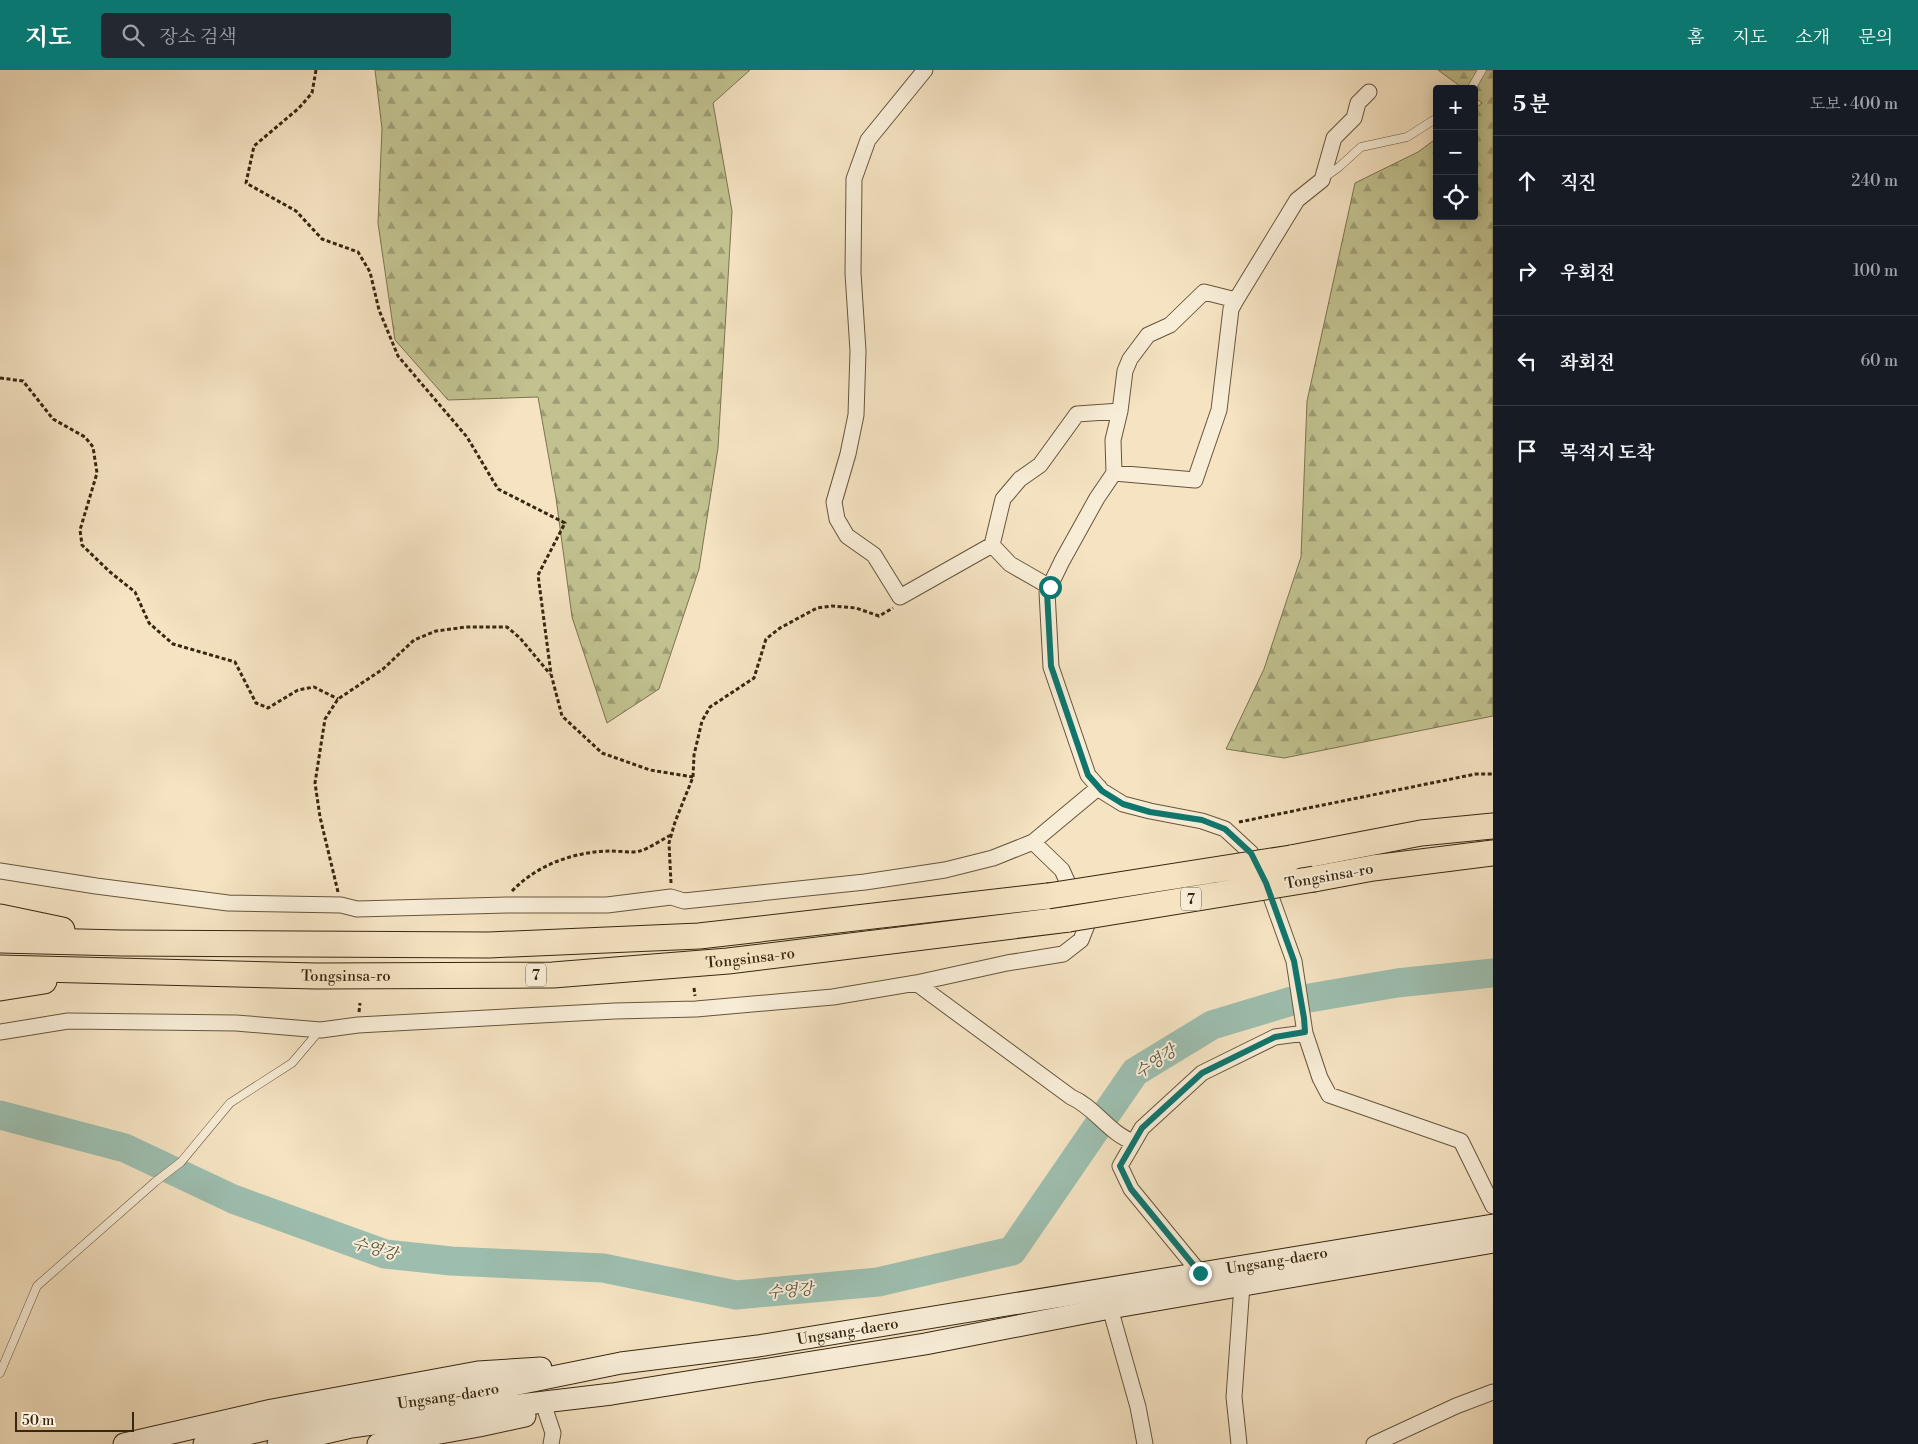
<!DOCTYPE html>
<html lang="ko">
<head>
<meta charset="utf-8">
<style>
  :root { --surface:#171b24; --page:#242831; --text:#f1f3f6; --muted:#9ea1a6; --line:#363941; --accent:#0f766e }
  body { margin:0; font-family:"Libre Bodoni","Noto Serif KR",serif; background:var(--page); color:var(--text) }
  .controls { position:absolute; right:15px; top:15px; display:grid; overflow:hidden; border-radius:5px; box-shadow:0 2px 12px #0003 }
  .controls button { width:45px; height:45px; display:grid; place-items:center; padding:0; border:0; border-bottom:1px solid var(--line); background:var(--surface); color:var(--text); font:25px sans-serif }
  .scale { position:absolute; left:15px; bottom:12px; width:119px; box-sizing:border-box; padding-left:5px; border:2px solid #382610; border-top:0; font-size:14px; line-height:18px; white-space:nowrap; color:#382610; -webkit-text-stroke:4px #f8edd7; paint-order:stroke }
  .stop { position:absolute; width:15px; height:15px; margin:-11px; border:4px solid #0f766e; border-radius:50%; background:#fff }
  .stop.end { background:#0f766e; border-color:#fff; box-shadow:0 1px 5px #0008 }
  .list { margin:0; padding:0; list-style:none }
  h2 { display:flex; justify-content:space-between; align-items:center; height:65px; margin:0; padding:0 20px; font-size:21px }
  h2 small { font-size:16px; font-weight:400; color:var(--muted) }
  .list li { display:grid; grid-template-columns:32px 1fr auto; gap:15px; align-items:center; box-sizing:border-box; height:90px; padding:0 20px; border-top:1px solid var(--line) }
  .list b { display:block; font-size:19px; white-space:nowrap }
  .list em { font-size:16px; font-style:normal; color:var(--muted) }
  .icon { flex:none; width:28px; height:28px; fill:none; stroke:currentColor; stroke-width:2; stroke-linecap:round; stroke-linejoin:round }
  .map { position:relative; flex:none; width:1493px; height:1374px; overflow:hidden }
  header { display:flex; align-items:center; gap:30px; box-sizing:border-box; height:70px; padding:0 25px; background:var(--accent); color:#fff }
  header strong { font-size:24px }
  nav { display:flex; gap:28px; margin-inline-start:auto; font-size:18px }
  .search { width:350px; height:45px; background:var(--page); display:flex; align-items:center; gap:12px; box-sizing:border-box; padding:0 18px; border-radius:5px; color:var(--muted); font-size:19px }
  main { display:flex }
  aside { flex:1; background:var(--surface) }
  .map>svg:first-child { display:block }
</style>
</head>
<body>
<header>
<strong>지도</strong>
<div class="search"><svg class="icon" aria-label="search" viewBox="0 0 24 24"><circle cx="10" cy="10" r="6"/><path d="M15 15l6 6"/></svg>장소 검색</div>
<nav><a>홈</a><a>지도</a><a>소개</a><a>문의</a></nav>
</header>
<main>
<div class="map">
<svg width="1493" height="1374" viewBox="0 0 1493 1374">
  <defs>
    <pattern id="forest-firs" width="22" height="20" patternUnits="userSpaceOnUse" patternTransform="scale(1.25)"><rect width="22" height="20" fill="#c1c290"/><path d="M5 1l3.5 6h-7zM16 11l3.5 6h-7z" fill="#9e9d74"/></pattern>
  </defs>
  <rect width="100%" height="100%" fill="#f5e3c2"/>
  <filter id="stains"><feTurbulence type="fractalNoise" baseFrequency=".004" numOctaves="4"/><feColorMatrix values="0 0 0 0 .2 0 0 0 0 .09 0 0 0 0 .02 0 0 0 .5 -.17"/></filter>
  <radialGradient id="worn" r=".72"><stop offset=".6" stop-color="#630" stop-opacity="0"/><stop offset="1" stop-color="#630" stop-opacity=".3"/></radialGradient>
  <path fill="url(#forest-firs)" stroke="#7c7450" d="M375 0H750L713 33 732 141 718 378 699 499 659 619 607 653 572 547 556 428 538 327 448 330 395 270 378 153 382 59Z
    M1438 0H1493V646L1284 688 1226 679 1264 599 1301 487 1307 331 1355 113 1418 82 1437 68V146H1474V39L1482 33 1474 27V19H1464Z"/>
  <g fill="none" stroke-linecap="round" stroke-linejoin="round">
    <path stroke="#9dbeaf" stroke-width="29" d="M0 1045 125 1078 233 1129 385 1184 451 1191 603 1198 736 1225 878 1212 1012 1181 1135 1002 1212 955 1292 931 1397 913 1493 903"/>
    <g stroke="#67553c" stroke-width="9">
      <path id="service" d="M1471 19 1482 0
        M1325 107 1339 97 1361 77 1407 67 1437 48
        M0 1303 37 1216 155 1112 181 1092 230 1033 292 993 320 960"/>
    </g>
    <g stroke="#67553c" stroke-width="17">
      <path id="minor" d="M925 0 868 70 854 109 853 203 858 281 856 345 848 384 834 432 837 449 847 466 874 485 900 527 992 475 1003 429 1020 409 1040 395 1077 344 1120 341
        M1114 403 1195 410 1219 340 1231 239 1236 230
        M992 475 1010 494 1050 517
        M1033 772 1099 717
        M0 801 96 816 228 833 341 835 357 839 507 835H607L671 827 684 831 865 812 945 800 993 788 1033 772 1062 800 1087 855 1081 870 1063 884 1007 893 916 913
        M0 962 68 951 236 953 321 960 358 955 615 941 696 939 833 927 916 913 1071 1027C1095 1037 1109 1064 1134 1072
        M1305 963 1294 891 1266 813 1251 783 1225 759 1202 751 1150 741 1123 734 1102 721 1088 705 1051 597 1047 522 1062 491 1097 428 1114 403 1113 370 1120 341 1125 301 1130 289 1148 265 1170 255 1204 222 1236 230 1297 130 1322 110 1334 68 1354 48 1358 33 1369 22
        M1200 1203 1131 1119 1120 1096 1142 1058 1202 1003 1275 967 1305 963 1320 1008 1329 1025 1461 1071 1493 1136
        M1110 1238 1138 1337 1145 1374
        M546 1342 553 1363 551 1374
        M1239 1374 1234 1327 1242 1215 1241 1208
        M1374 1374 1456 1336 1493 1322"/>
    </g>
    <g stroke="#382610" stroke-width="23">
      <g id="secondary">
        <path d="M124 1374 272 1340 478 1302 541 1298"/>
        <path id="s1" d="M204 1374 347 1341 479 1322 621 1293 758 1276 1493 1155"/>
        <path d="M278 1374 351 1357 459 1342 612 1324 925 1274 1110 1238 1493 1172"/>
        <path d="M378 1374 479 1356 525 1346"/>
      </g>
    </g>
    <g stroke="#382610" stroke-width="27">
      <g id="trunk">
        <path d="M1291 788 1421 763 1493 756"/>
        <path d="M1314 809 1373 798 1493 783"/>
        <path d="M0 847 62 860"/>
        <path d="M0 870 121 873 489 875 699 866 1048 826"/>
        <path id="s2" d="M0 898 316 906 553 905 728 891 1069 849"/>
        <path d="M0 918 44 911"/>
      </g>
    </g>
    <path stroke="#382610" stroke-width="3" stroke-dasharray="4 2.5" stroke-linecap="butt" d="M316 0 312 23 299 38 254 76 246 113 296 141 322 169 358 182 370 202 379 240 398 286 467 367 498 419 565 453 538 505 551 604 562 646 602 683 650 700 693 707
      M0 308 23 311 53 349 85 367 93 377 97 403 80 460 82 475 110 502 135 522 149 553 173 574 235 592 256 633 268 638 298 620 314 617 338 629
      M1239 752 1476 704H1493
      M671 813 669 773 675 752 693 707 694 685 702 651 710 637 754 608 766 569 780 558 817 538 832 536 856 538 879 546 893 538
      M512 821C537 795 573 782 609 781 619 781 631 783 640 781 650 778 661 770 671 765
      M338 822 320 747 315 713 325 649 338 629 383 599 414 570 436 561 466 557H507L520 568 550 604
      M694 918 695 926
      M359 942 360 933"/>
    <use href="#service" stroke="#f8edd7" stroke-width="8"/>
    <use href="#minor" stroke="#f8edd7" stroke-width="15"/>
    <use href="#secondary" stroke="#f8edd7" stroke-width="21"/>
    <use href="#trunk" stroke="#f5e3c2" stroke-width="25"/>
    <g stroke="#382610" stroke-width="27" stroke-linecap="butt">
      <path id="trunk-bridge" d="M1048 826 1291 788
        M1069 849 1314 809"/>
    </g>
    <use href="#trunk-bridge" stroke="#f5e3c2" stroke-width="25"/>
  </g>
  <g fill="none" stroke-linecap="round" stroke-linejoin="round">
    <path stroke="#0f766e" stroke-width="6" d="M1050 517 1047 522 1051 596 1088 705 1102 721 1123 734 1150 742 1202 750 1225 759 1251 783 1266 813 1294 891 1304 948 1305 962 1275 967 1202 1003 1142 1058 1120 1096 1131 1119 1200 1203"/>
  </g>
  <g text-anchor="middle" stroke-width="4" stroke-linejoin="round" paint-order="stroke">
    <g fill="#f8edd7" stroke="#72624c" stroke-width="1">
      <rect x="1181" y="817.5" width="20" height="23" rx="4"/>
      <rect x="526" y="893.5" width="20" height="23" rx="4"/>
    </g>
    <g font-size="14" font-weight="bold" fill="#382610">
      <text x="1191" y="834">7</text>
      <text x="536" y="910">7</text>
    </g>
    <g font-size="15" fill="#382610" stroke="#f8edd7">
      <text transform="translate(1329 806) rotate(-10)" y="5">Tongsinsa-ro</text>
      <text dy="5" stroke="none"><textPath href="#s2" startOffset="751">Tongsinsa-ro</textPath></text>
      <text dy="5" stroke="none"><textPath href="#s2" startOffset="346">Tongsinsa-ro</textPath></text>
      <text dy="5" stroke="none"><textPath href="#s1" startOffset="1089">Ungsang-daero</textPath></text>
      <text dy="5" stroke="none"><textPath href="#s1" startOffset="654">Ungsang-daero</textPath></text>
      <text dy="5" stroke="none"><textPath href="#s1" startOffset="249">Ungsang-daero</textPath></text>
    </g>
    <g font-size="16" font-style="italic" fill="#565440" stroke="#f8edd7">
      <text transform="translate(1155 991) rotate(-34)" y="6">수영강</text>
      <text transform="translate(375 1178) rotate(15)" y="6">수영강</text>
      <text transform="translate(790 1220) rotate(-5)" y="6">수영강</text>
    </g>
  </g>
  <rect width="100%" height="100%" filter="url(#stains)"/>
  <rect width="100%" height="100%" fill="url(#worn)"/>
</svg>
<div class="controls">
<button>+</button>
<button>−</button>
<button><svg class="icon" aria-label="locate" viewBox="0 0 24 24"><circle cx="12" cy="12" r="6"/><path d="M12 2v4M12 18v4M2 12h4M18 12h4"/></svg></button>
</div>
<div class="scale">50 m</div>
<div class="stop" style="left:1050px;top:517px"></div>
<div class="stop end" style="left:1200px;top:1203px"></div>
</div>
<aside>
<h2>5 분<small>도보 · 400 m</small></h2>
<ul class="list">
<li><svg class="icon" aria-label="ahead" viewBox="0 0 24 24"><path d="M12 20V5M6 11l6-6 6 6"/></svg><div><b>직진</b></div><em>240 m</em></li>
<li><svg class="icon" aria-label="right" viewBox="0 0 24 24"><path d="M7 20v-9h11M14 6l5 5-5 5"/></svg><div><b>우회전</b></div><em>100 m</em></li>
<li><svg class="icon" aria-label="left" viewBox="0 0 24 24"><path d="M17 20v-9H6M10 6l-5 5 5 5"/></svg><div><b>좌회전</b></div><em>60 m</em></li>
<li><svg class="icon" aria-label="arrive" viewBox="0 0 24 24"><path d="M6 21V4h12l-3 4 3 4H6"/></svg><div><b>목적지 도착</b></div></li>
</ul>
</aside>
</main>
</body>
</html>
